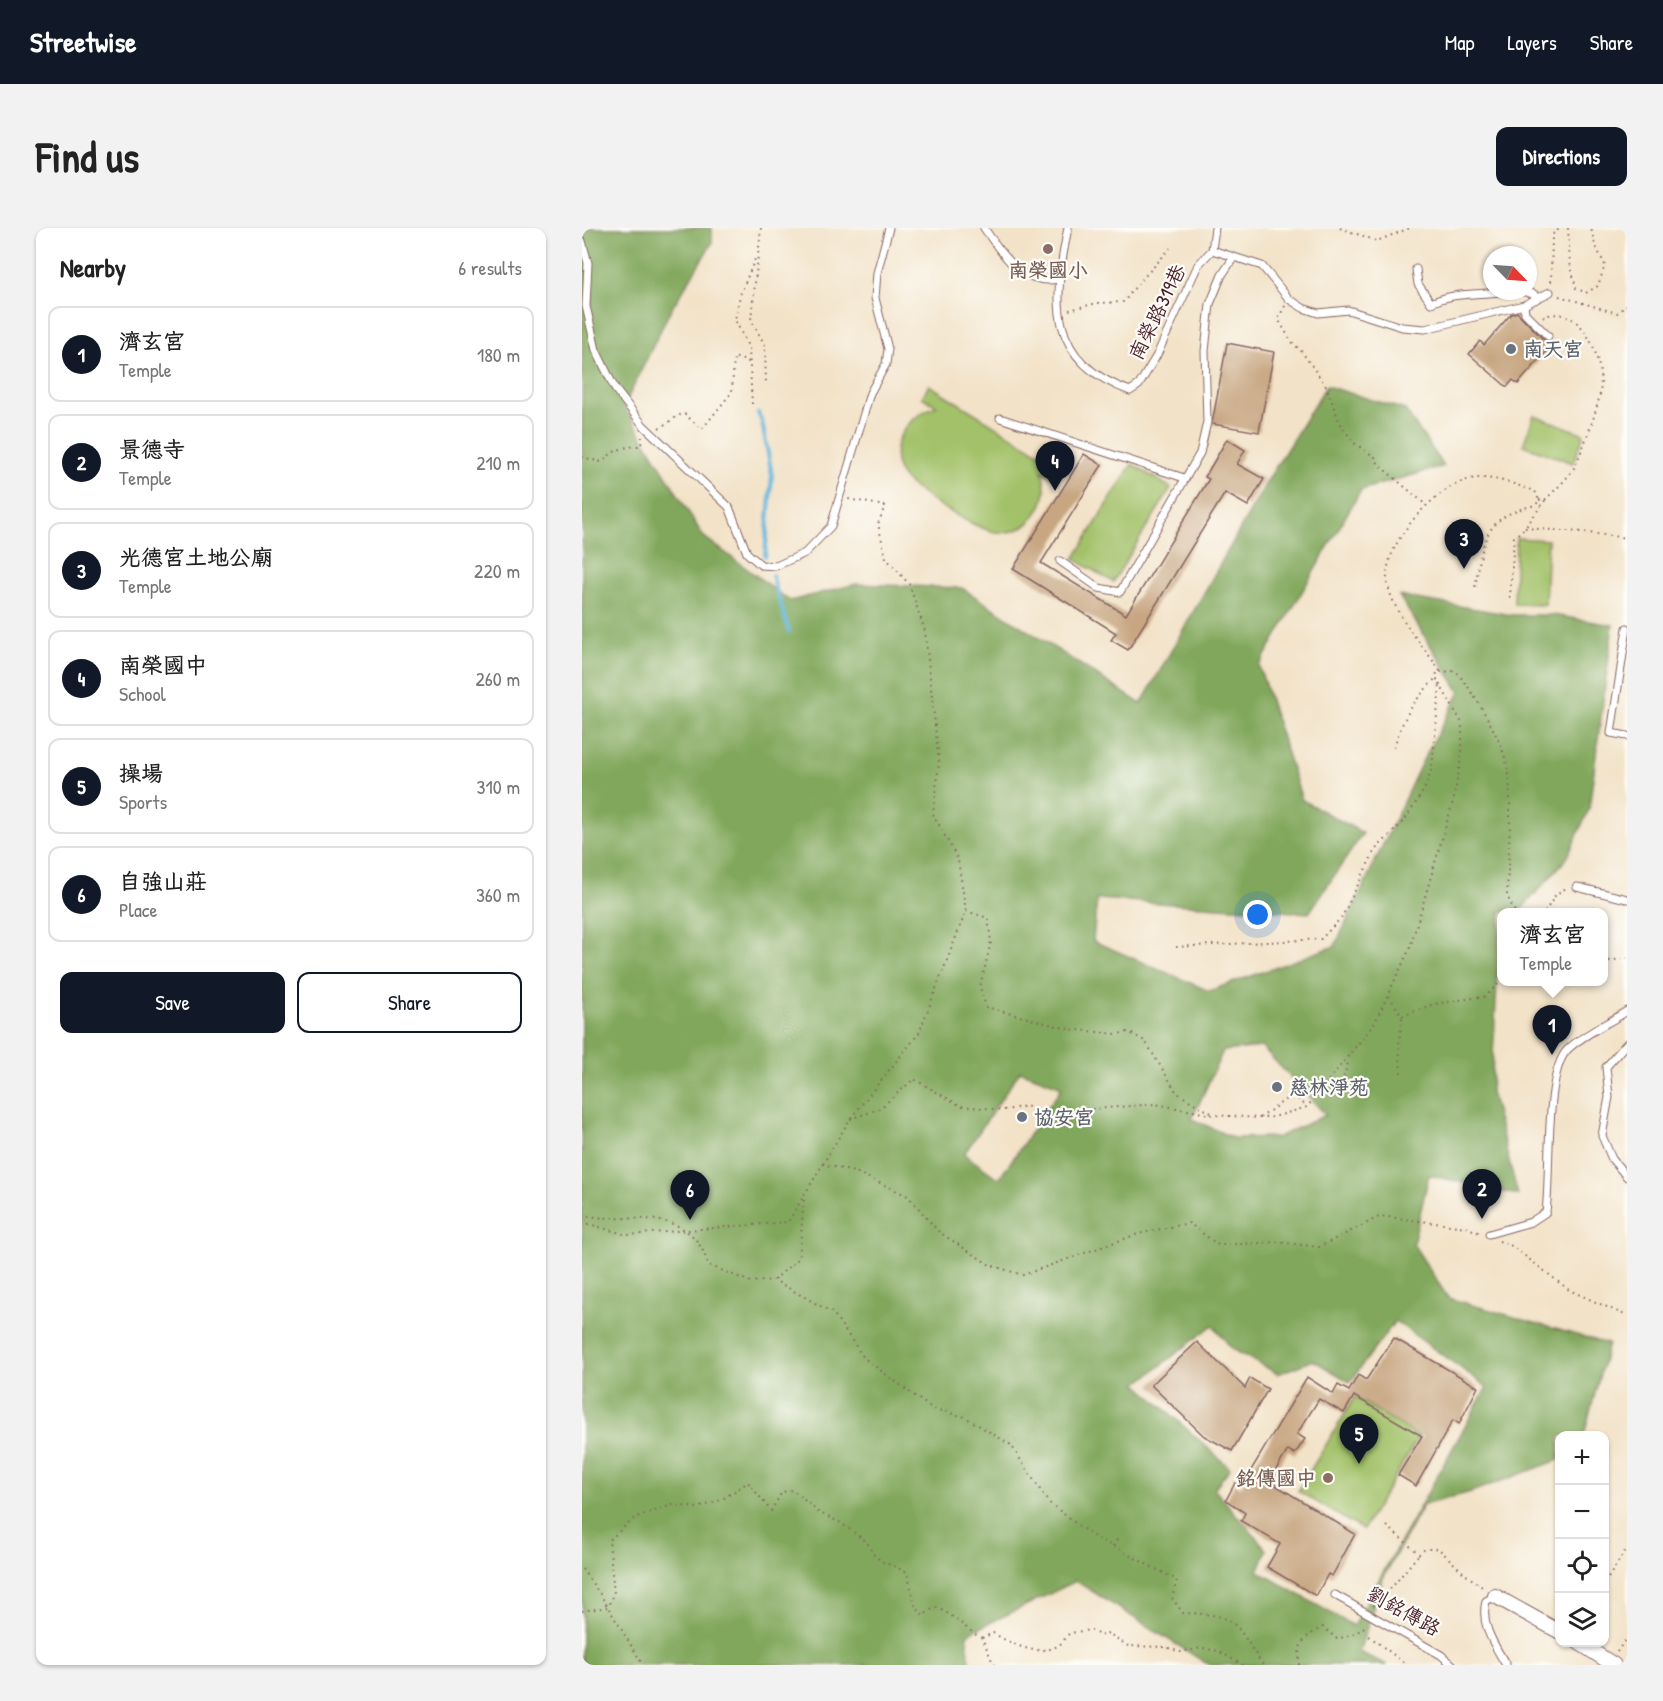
<!DOCTYPE html>
<html lang="en">
<head>
<meta charset="utf-8">
<style>
  :root { --surface:#fff; --page:#f2f2f2; --text:#222; --muted:#767676; --line:#e0e0e0; --accent:#111827 }
  body { margin:0; font-family:"Patrick Hand","LXGW WenKai TC",sans-serif; background:var(--page); color:var(--text) }
  .controls { position:absolute; right:18px; bottom:18px; display:grid; overflow:hidden; border-radius:12px; box-shadow:0 2px 4px #0004 }
  .controls button { width:54px; height:54px; display:grid; place-items:center; padding:0; border:0; border-bottom:2px solid var(--line); background:var(--surface); color:var(--text); font:30px sans-serif }
  .compass { position:absolute; left:901px; top:18px; width:54px; height:54px; border-radius:50%; background:var(--surface); box-shadow:0 2px 4px #0004; rotate:115deg }
  .you { position:absolute; left:676px; top:687px; width:21px; height:21px; margin:-15px; border:4px solid #fff; border-radius:50%; background:#1a73e8; box-shadow:0 0 0 9px #1a73e833 }
  .badge { display:grid; place-items:center; width:39px; height:39px; border-radius:50%; background:var(--accent); color:#fff; font-size:20px; font-weight:700 }
  .pin { position:absolute; translate:-50% -50px; filter:drop-shadow(0 2px 3px #0008) }
  .pin::after { content:''; position:absolute; top:32px; width:21px; height:18px; background:inherit; clip-path:polygon(0 0,100% 0,50% 100%) }
  .popup { position:absolute; left:915px; top:680px; width:111px; height:78px; box-sizing:border-box; display:grid; place-content:center; border-radius:12px; background:var(--surface); filter:drop-shadow(0 2px 4px #0005); font-size:20px; white-space:nowrap; color:var(--muted) }
  .popup b { font-size:22px; color:var(--text) }
  .popup::after { content:''; position:absolute; left:50%; top:100%; margin-left:-12px; border:12px solid transparent; border-top-color:var(--surface) }
  .list { margin:0; padding:0; list-style:none }
  h2 { display:flex; justify-content:space-between; align-items:center; height:78px; margin:0; padding:0 24px; font-size:26px }
  h2 small { font-size:20px; font-weight:400; color:var(--muted) }
  .list li { display:grid; grid-template-columns:39px 1fr auto; gap:18px; align-items:center; box-sizing:border-box; height:96px; margin:0 12px 12px; padding:0 12px; border:2px solid var(--line); border-radius:12px }
  .list b { display:block; font-size:22px; white-space:nowrap }
  .list p { margin:0; font-size:20px; white-space:nowrap; color:var(--muted) }
  .list em { font-size:20px; font-style:normal; color:var(--muted) }
  .actions { display:flex; gap:12px; padding:18px 24px }
  .actions a { flex:1; padding:14px 0; border:2px solid var(--accent); border-radius:12px; text-align:center; font-size:21px; color:var(--accent) }
  .actions .main { background:var(--accent); color:#fff }
  .icon { flex:none; width:33px; height:33px; fill:none; stroke:currentColor; stroke-width:2; stroke-linecap:round; stroke-linejoin:round }
  .map { position:relative; flex:none; width:1045px; height:1437px; overflow:hidden; border-radius:12px }
  header { display:flex; align-items:center; gap:36px; box-sizing:border-box; height:84px; padding:0 30px; background:var(--accent); color:#fff }
  header strong { font-size:28px }
  nav { display:flex; gap:33px; margin-inline-start:auto; font-size:21px }
  .intro { display:flex; align-items:center; justify-content:space-between; box-sizing:border-box; height:144px; padding:0 36px }
  h1 { margin:0; font-size:42px }
  .button { padding:15px 27px; border-radius:12px; background:var(--accent); color:#fff; font-size:21px; font-weight:700 }
  main { display:flex; gap:36px; padding:0 36px }
  aside { flex:1; background:var(--surface); border-radius:12px; box-shadow:0 2px 4px #0004 }
  .map>svg:first-child { display:block }
</style>
</head>
<body>
<header>
<strong>Streetwise</strong>
<nav><a>Map</a><a>Layers</a><a>Share</a></nav>
</header>
<div class="intro"><h1>Find us</h1><a class="button">Directions</a></div>
<main>
<aside>
<h2>Nearby<small>6 results</small></h2>
<ul class="list">
<li><span class="badge">1</span><div><b>濟玄宮</b><p>Temple</p></div><em>180 m</em></li>
<li><span class="badge">2</span><div><b>景德寺</b><p>Temple</p></div><em>210 m</em></li>
<li><span class="badge">3</span><div><b>光德宮土地公廟</b><p>Temple</p></div><em>220 m</em></li>
<li><span class="badge">4</span><div><b>南榮國中</b><p>School</p></div><em>260 m</em></li>
<li><span class="badge">5</span><div><b>操場</b><p>Sports</p></div><em>310 m</em></li>
<li><span class="badge">6</span><div><b>自強山莊</b><p>Place</p></div><em>360 m</em></li>
</ul>
<div class="actions"><a class="main">Save</a><a>Share</a></div>
</aside>
<div class="map">
<svg width="1045" height="1437" viewBox="0 0 1045 1437">
  <rect width="100%" height="100%" fill="#fdfcf7"/>
  <filter id="ink" filterUnits="userSpaceOnUse"><feTurbulence type="fractalNoise" baseFrequency=".0167" numOctaves="2"/><feDisplacementMap in="SourceGraphic" scale="12" xChannelSelector="R" yChannelSelector="G"/><feConvolveMatrix kernelMatrix="1 2 1 2 8 2 1 2 1" color-interpolation-filters="sRGB"/></filter>
  <filter id="wash" filterUnits="userSpaceOnUse"><feTurbulence type="fractalNoise" baseFrequency=".008" numOctaves="4" result="noise"/><feDisplacementMap in="SourceGraphic" scale="24" xChannelSelector="R" yChannelSelector="G"/><feGaussianBlur stdDeviation="1.35" result="paint"/><feColorMatrix in="noise" values="0 0 0 0 0 0 0 0 0 0 0 0 0 0 0 0 0 1.4 0 .05"/><feComposite in="paint" operator="in"/></filter>
  <g filter="url(#wash)">
    <rect width="100%" height="100%" fill="#f2e2c7"/>
    <path fill="#a2c168" stroke="#76704a" stroke-width="1.5" d="M347 157 481 240 474 251 460 243C465 260 464 272 454 286 445 300 430 306 414 304 395 302 327 262 318 245 303 215 329 186 355 178L340 169Z
      M952 187 1002 206 991 235 941 217Z
      M550 236 589 260 531 354 492 331Z
      M934 310 966 312 963 377 932 376Z
      M773 1169 837 1208 781 1302 716 1263Z"/>
    <path fill="#81a75c" stroke="#666344" stroke-width="1.5" fill-rule="evenodd" d="M0 0H130V15L88 83 42 178 121 308 208 373 274 356 380 360 559 476 687 250 744 158 823 182 862 238 779 262 677 438 720 572 781 605 727 685 515 671 511 713 627 763 753 718 840 534 878 464 817 368 930 387H971L1031 397 1007 581 985 630 937 684H919L909 864 936 967 847 947 831 1016 866 1070 1026 1116 1002 1207 978 1208 977 1232 889 1264 841 1277 801 1350 777 1424 805 1437H627L494 1353 385 1406 388 1437H0ZM680 819 744 887 696 909 651 910 610 891 641 823ZM438 843 480 859 417 951 382 926ZM813 1093 905 1159 771 1398 676 1343 685 1322 632 1261 648 1240 555 1156 631 1097 650 1121 696 1146 731 1132 768 1154Z"/>
    <g fill="none" stroke-linecap="round" stroke-linejoin="round">
      <path stroke="#5db4da" stroke-width="4" d="M176 185 180 194 190 247 183 328
        M190 347 207 404"/>
    </g>
    <g id="blocks">
      <path fill="#c7a681" d="M935 84 962 112 971 116 936 156 931 152 925 159 887 126 898 113 902 117 929 86Z
        M645 115 692 124 677 204 630 196Z
        M645 211 663 222 655 236 682 251 666 278 643 265 546 422 529 412 534 405 431 341 502 226 520 237 459 335 544 387 627 251 623 249Z
        M812 1110 896 1159 877 1196 871 1192 834 1258 816 1247 840 1208 772 1168 762 1185 737 1171 715 1206 723 1211 713 1226 706 1222 687 1253 773 1306 750 1348 746 1346 734 1368 685 1339 698 1316 659 1293 663 1285 644 1272 653 1255 659 1259 725 1149 751 1166 756 1157 767 1163 776 1147 784 1152Z
        M615 1114 663 1160 668 1150 686 1161 650 1223 622 1208 569 1157Z"/>
    </g>
  </g>
  <g filter="url(#ink)">
    <use href="#blocks" fill-opacity="0" stroke="#856362" stroke-width="1.5"/>
    <g fill="none" stroke-linecap="round" stroke-linejoin="round">
      <g stroke="#856362" stroke-width="9">
        <path id="service" d="M402 0C420 26 440 58 476 51
          M486 0C471 74 465 133 548 163L557 157 575 127 616 37 630 22 633 0
          M0 13 6 35 4 78 14 122 33 161 61 197 147 279 165 325 179 337 194 338 223 325 249 298 288 165 304 136 306 121 293 70 295 45 307 0
          M652 29 680 38 707 71 721 80 736 85 766 82 820 99 843 101 942 77 968 64
          M834 41 836 56 849 75C874 63 895 68 922 63
          M939 63 952 66 953 72
          M942 77 943 85 966 108
          M418 190 602 250
          M478 333 517 360 538 364 618 225 625 194 623 123 628 76 640 47 652 29 630 22
          M1045 400 1029 505 1045 508
          M995 659 1045 671
          M1045 815 1024 839 1027 869 1020 908 1030 931 1045 949
          M907 1006 949 994 964 984C969 948 962 843 986 821 1002 806 1027 795 1045 783
          M753 1367 859 1427 871 1437
          M913 1368 904 1373C898 1397 912 1416 924 1437"/>
      </g>
      <g stroke="#856362" stroke-width="16">
        <path id="minor" d="M913 1368 978 1404
          M996 1414 1032 1437"/>
      </g>
      <path stroke="#856362" stroke-width="2" stroke-dasharray="1.5 4.5" stroke-linecap="butt" d="M179 0 169 92 183 117 184 157
        M758 0 795 13 828 0
        M986 0 988 35 994 60 1004 65 1016 58 1023 37 1013 17 1009 0
        M969 54 970 7 978 0
        M977 68 1035 85 1045 77
        M703 78 696 91 709 113 720 124 744 158 758 195 772 215 793 229 797 237 843 276
        M487 82 515 75 542 74C555 54 573 39 588 20
        M170 176 167 120 153 92 158 67 173 31
        M77 200 101 185 120 201 150 164 152 129 167 134
        M0 229 19 234C32 222 42 218 59 218L60 209
        M957 272 964 271C973 262 985 251 992 240 1001 221 1014 186 1018 166 1023 135 1002 72 960 89
        M943 300 999 304 1045 310
        M928 370 932 309 943 300 964 271
        M858 443C841 417 814 390 806 358 796 319 856 253 895 250 915 249 934 257 953 263L957 272 954 277C901 288 901 313 893 360
        M812 519C822 487 831 474 854 450
        M384 683 406 690 409 714 398 759 404 779 486 801 535 806 546 804 563 813 595 865 629 885
        M963 684 974 666 986 659
        M594 719 739 711 760 689 793 622 822 593 842 562 850 540 858 456
        M1021 734 1045 730
        M807 768 820 788 852 776 904 768 919 753
        M819 845 817 817 820 788
        M742 858 754 857 761 852 767 832
        M678 890 711 866 725 879
        M268 891 297 881 332 851 379 878 424 882 444 878 462 885 573 876 632 887 678 890 692 889 725 879 792 796 828 720 872 570 880 524V495L854 450 855 444 874 443C893 466 925 518 927 549 930 588 926 629 925 668L933 684
        M240 936 276 945 326 968 357 1004 408 1037 441 1047 556 1006 607 995 636 1017 696 1014 737 1019 799 988 884 999 898 1005
        M0 987C47 997 109 974 126 1037L169 1054 192 1052 251 1085 282 1130 349 1180 383 1189 429 1217 466 1274 509 1307 595 1352 590 1370 601 1385C657 1386 651 1394 681 1437
        M0 994 45 1007 206 994 268 891 337 805 384 683 376 632 351 586 357 535 343 403 327 356 304 330 296 296 303 278 266 271
        M917 1013 930 1018 987 1062 1045 1088
        M192 1052 217 1030 222 970
        M805 1298 837 1326 843 1321H857L883 1346 903 1361
        M531 1318 536 1310
        M0 1341 18 1366 61 1437
        M1023 1355 1045 1320
        M791 1378 811 1358 837 1326
        M0 1383 26 1379 32 1366 27 1312 54 1289 90 1277 116 1280 139 1272 166 1254 189 1283 200 1264 211 1262 236 1284 259 1295 285 1314 291 1326 299 1333 325 1344 333 1377 341 1388 353 1379C372 1386 382 1401 400 1410L412 1437
        M787 1408 825 1437
        M400 1410 411 1405C429 1416 457 1430 477 1417 481 1415 483 1409 487 1406 493 1403 504 1403 510 1402L518 1408 526 1405 546 1418 583 1419 599 1424 620 1420 636 1423 661 1437
        M1035 1424 1045 1409
        M717 1437C716 1414 721 1410 741 1399L755 1411 774 1405 785 1397"/>
      <use href="#service" stroke="#fff" stroke-width="7"/>
      <use href="#minor" stroke="#fff" stroke-width="14"/>
    </g>
  </g>
  <g fill="#8d6e63" stroke="#fdfcf7" stroke-width="2">
    <circle cx="466" cy="21" r="6"/>
    <circle cx="746" cy="1250" r="6"/>
  </g>
  <g fill="#6b7280" stroke="#fdfcf7" stroke-width="2">
    <circle cx="929" cy="121" r="6"/>
    <circle cx="695" cy="859" r="6"/>
    <circle cx="440" cy="889" r="6"/>
  </g>
  <g text-anchor="middle" stroke-width="4.5" stroke-linejoin="round" paint-order="stroke">
    <g font-size="20" font-weight="bold" fill="#785e54" stroke="#fdfcf7">
      <text x="466" y="49">南榮國小</text>
      <text x="734" y="1257" text-anchor="end">銘傳國中</text>
    </g>
    <g font-size="20" fill="#4a1f2b" stroke="#fdfcf7">
      <text transform="translate(575 84) rotate(-64)" y="7">南榮路319巷</text>
      <text transform="translate(822 1383) rotate(29)" y="7">劉銘傳路</text>
    </g>
    <g font-size="20" font-weight="bold" fill="#5b616d" stroke="#fdfcf7" text-anchor="start">
      <text x="941" y="128">南天宮</text>
      <text x="707" y="866">慈林淨苑</text>
      <text x="452" y="896">協安宮</text>
    </g>
  </g>
</svg>
<div class="controls">
<button>+</button>
<button>−</button>
<button><svg class="icon" aria-label="locate" viewBox="0 0 24 24"><circle cx="12" cy="12" r="6"/><path d="M12 2v4M12 18v4M2 12h4M18 12h4"/></svg></button>
<button><svg class="icon" aria-label="layers" viewBox="0 0 24 24"><path d="M12 4l9 5-9 5-9-5zM3 14l9 5 9-5"/></svg></button>
</div>
<svg class="compass" viewBox="-18 -18 36 36"><path d="M0-13l5 13h-10z" fill="#e53935"/><path d="M0 13l5-13h-10z" fill="#767676"/></svg>
<div class="you"></div>
<div class="pin badge" style="left:970px;top:827px">1</div>
<div class="popup"><b>濟玄宮</b>Temple</div>
<div class="pin badge" style="left:900px;top:991px">2</div>
<div class="pin badge" style="left:882px;top:341px">3</div>
<div class="pin badge" style="left:473px;top:263px">4</div>
<div class="pin badge" style="left:777px;top:1236px">5</div>
<div class="pin badge" style="left:108px;top:992px">6</div>
</div>
</main>
</body>
</html>
